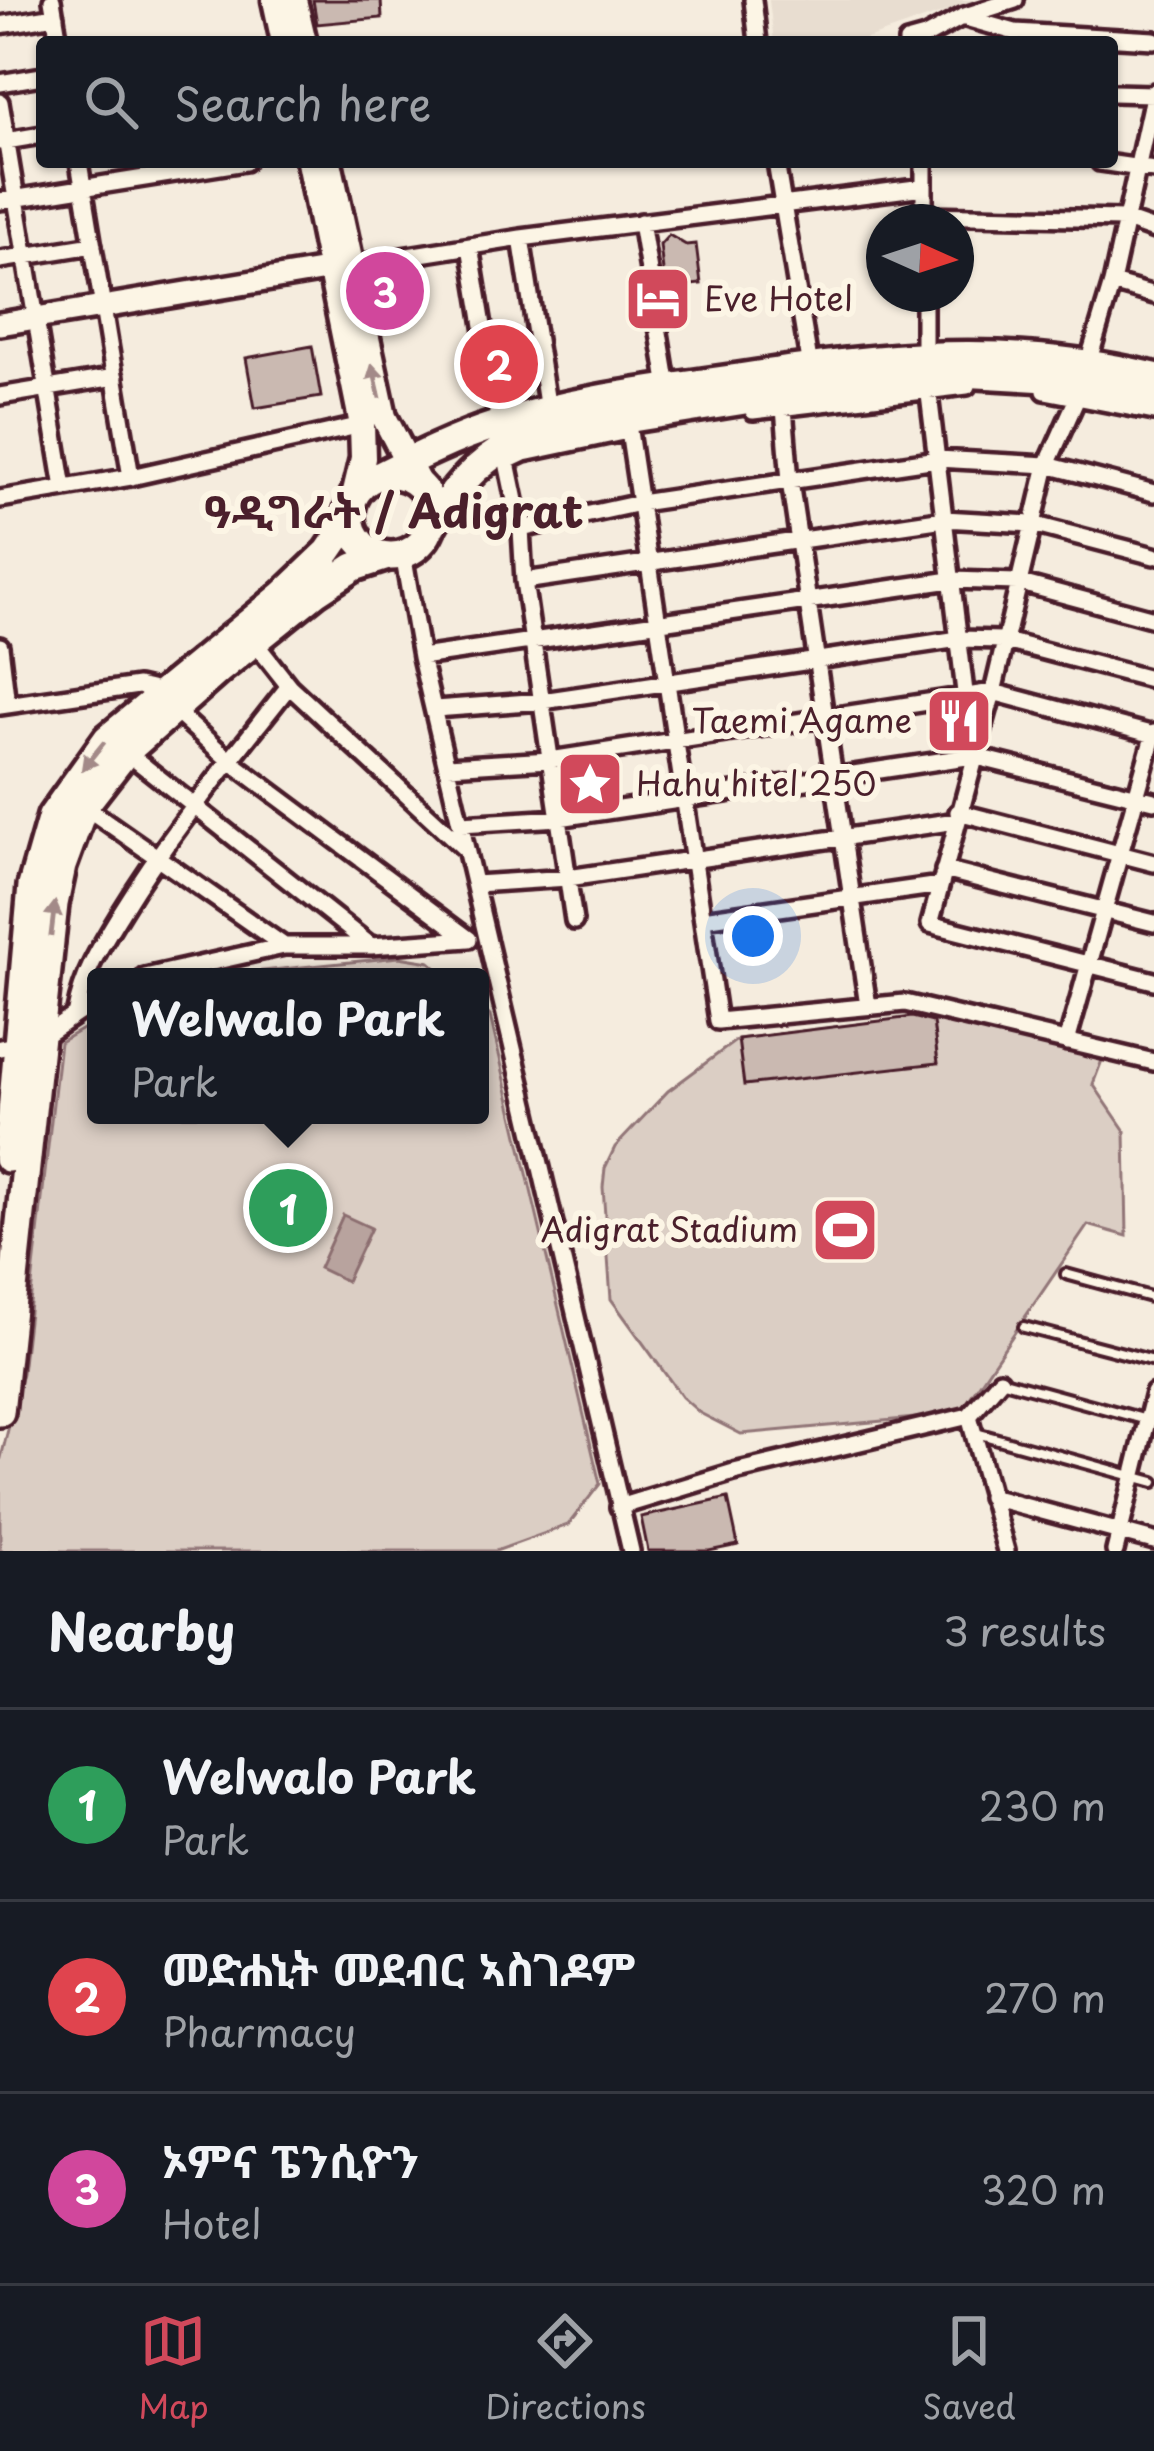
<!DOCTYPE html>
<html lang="en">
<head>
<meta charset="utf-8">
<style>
  :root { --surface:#171b24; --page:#20242c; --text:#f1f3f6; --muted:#9ea1a6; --line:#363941; --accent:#d1495b }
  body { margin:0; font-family:"Playpen Sans","Noto Sans Ethiopic",sans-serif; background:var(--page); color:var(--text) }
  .compass { position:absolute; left:866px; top:204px; width:108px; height:108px; border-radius:50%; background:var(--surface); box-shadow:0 3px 9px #0004; rotate:93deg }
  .you { position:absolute; left:753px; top:936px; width:42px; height:42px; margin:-30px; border:9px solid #fff; border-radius:50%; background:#1a73e8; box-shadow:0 0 0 18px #1a73e833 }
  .badge { display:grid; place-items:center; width:78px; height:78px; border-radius:50%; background:var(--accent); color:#fff; font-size:39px; font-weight:700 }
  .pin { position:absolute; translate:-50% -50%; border:6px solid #fff; box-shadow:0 3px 12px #0006 }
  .popup { position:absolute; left:87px; top:968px; width:402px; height:156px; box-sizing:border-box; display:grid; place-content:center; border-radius:12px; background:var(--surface); filter:drop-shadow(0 3px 9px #0005); font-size:39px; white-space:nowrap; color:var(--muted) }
  .popup b { font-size:45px; color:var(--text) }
  .popup::after { content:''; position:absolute; left:50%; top:100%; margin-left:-24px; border:24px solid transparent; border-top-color:var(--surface) }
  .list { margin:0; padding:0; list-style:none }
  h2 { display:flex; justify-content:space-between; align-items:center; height:156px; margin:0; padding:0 48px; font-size:51px }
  h2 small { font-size:39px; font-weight:400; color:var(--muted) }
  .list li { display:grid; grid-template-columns:78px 1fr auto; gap:36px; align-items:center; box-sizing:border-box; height:192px; padding:0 48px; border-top:3px solid var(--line) }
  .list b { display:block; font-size:45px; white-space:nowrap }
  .list p { margin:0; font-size:39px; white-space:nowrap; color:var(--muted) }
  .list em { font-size:39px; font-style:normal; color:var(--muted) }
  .icon { flex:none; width:66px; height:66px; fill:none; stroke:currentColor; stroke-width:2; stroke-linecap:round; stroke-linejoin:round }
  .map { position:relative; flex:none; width:1154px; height:1551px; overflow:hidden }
  .search { position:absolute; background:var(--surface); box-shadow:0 3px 9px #0004; left:36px; right:36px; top:36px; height:132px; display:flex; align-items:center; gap:30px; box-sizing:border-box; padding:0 42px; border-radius:12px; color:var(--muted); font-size:45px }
  .sheet { height:732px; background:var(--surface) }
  nav { display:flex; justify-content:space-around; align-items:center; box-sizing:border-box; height:168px; border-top:3px solid var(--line); background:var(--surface); font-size:33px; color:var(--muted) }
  nav a { display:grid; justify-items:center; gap:6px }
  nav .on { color:var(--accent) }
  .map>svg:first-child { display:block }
</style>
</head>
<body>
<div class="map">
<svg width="1154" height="1551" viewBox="0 0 1154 1551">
  <rect width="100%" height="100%" fill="#f5ecde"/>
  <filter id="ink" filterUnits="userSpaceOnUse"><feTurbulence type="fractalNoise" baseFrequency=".00833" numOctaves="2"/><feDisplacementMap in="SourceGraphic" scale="24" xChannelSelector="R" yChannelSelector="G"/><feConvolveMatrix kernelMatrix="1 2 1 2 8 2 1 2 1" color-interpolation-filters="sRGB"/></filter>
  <g filter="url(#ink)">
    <path fill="#e8ddd0" d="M769 0H979L858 42H774Z"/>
    <path fill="#dbcec4" stroke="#927678" stroke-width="3" d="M399 957 430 962 447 977H204Z
      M480 1006 490 1016 600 1484 568 1525 496 1551H0V1462L22 1373 60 1042 96 1021V1115H480Z
      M933 1015 1104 1055 1093 1084 1125 1131 1127 1236 1088 1225 959 1414 741 1434 700 1413 682 1397 611 1299 603 1187 605 1168 615 1147 668 1091 738 1039Z"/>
    <path fill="#b8a39e" stroke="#8c6e70" stroke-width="3" d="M343 1215 371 1228 346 1281 319 1268Z"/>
    <path fill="#cab9b1" stroke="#4a1f2b" stroke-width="3" d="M313 0H381L382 18 317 24Z
      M669 235 686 245 696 244 701 284 681 286 683 304 667 306 660 245Z
      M312 346 321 397 255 408 246 358Z
      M912 1017 933 1022 938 1063 744 1085 738 1039Z
      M728 1498 738 1545 709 1551H648L641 1517Z"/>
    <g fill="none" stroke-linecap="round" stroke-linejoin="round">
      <g stroke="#4a1f2b" stroke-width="16">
        <path id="lane" d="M1066 1274 1154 1298
          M1024 1327 1154 1361
          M1000 1380 1147 1420
          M976 1433 1154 1482"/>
      </g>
      <g stroke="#4a1f2b" stroke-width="24">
        <path id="street" d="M52 0 59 42
          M753 0 758 42
          M962 17 1015 32 1154 40
          M0 25 55 16
          M907 42 925 37 962 17 1015 0
          M0 83 42 76
          M1154 92 1112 283 1078 396 1047 465 993 692 930 924 1154 981
          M1112 93 1154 94
          M0 102 64 488
          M0 142 42 135
          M79 162 131 477
          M776 162 810 367
          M1100 162 1154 170
          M0 201 245 162
          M924 215 1123 219 1154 230
          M641 222 669 394
          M924 222V162
          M521 238 548 410
          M470 246 499 424 521 529 524 581 574 921
          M0 260 93 245
          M351 265 521 238 924 187
          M1112 283 1154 295
          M924 294V353L972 750
          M1045 391 1154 412
          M0 396 115 377
          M784 408 790 481 868 1006
          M753 411 967 386
          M629 431 718 1021 905 1003 1154 1062
          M507 461 524 453 623 432
          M0 499 131 477 362 425
          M521 529 640 503 937 459 1047 465 1154 493
          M403 554 421 657 631 1551
          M524 581 944 519 1032 524 1154 556
          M252 639 289 686 465 849
          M0 646 7 705
          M421 657 951 580 1017 582 1154 619
          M0 706 138 686 151 689 230 761 469 939
          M435 709 542 701 959 639 1002 640 1154 680
          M126 752 371 946
          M448 766 550 760 993 692 1154 735
          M84 806 284 946
          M958 812 1154 863
          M461 824 559 818 973 756 1154 801
          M944 870 1154 923
          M475 884 568 878 956 821
          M703 919 940 885
          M145 977 284 946H371L469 939
          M76 1011C83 973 102 944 122 911 171 831 231 760 289 686
          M1067 1042 1154 733
          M0 1048 38 1040 96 1001
          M969 1416 1000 1380
          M990 1497 1154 1541
          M619 1507 734 1472 969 1416 1006 1551
          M1115 1551 1154 1393"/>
      </g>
      <g stroke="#4a1f2b" stroke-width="30">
        <path id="secondary" d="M0 324 344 267"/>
      </g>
      <g stroke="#4a1f2b" stroke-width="33">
        <path id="primary" d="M275 0 284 42
          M294 0 304 42
          M309 162 362 425 363 458 354 496
          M329 162 384 417 421 488"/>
      </g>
      <g stroke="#4a1f2b" stroke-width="36">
        <path id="highway" d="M350 515a41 41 0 1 1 82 0a41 41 0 1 1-82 0Z
          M379 476C417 457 455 438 496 425 573 399 657 390 738 378 885 355 1007 342 1154 377
          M428 532C455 483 490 446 544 432L926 371 1081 380 1154 397
          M8 1158 32 886 52 816 107 739 283 595 328 552 341 533 352 501
          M0 1412 54 904 62 866 84 806 126 752 220 669 316 592 354 567 388 556"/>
      </g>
      <use href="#lane" stroke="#fcf5e5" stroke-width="8"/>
      <use href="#street" stroke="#fcf5e5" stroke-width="15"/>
      <use href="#secondary" stroke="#fcf5e5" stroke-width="21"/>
      <use href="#primary" stroke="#fcf5e5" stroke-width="24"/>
      <use href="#highway" stroke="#fcf5e5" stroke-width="27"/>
    </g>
    <defs><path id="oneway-solid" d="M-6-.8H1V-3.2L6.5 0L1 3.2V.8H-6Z" transform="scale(3)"/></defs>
    <g fill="#a38a88">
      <use href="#oneway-solid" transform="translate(376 381) rotate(-103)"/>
      <use href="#oneway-solid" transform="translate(93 756) rotate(129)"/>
      <use href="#oneway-solid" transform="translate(53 919) rotate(-83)"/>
    </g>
  </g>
  <defs>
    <g id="hotel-square" transform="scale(3.45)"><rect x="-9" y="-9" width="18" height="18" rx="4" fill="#d1495b" stroke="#fcf5e5"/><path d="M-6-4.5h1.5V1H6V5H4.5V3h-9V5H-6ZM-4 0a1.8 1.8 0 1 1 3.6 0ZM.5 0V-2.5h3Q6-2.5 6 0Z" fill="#fff"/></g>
    <g id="restaurant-square" transform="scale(3.45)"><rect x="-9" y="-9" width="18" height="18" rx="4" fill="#d1495b" stroke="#fcf5e5"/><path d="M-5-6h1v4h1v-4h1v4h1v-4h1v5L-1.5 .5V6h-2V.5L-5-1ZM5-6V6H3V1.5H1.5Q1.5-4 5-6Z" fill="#fff"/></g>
    <g id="sight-square" transform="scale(3.45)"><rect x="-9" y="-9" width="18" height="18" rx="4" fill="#d1495b" stroke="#fcf5e5"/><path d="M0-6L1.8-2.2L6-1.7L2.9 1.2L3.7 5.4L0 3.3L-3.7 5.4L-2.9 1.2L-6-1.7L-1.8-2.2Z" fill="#fff"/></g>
    <g id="stadium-square" transform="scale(3.45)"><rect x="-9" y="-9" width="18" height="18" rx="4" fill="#d1495b" stroke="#fcf5e5"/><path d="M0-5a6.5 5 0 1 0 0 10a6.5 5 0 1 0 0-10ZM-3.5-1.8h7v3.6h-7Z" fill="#fff"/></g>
  </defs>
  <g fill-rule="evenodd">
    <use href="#hotel-square" x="658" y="299"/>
    <use href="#restaurant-square" x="959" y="721"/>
    <use href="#sight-square" x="590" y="784"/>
    <use href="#stadium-square" x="845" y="1230"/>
  </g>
  <g text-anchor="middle" stroke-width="12" stroke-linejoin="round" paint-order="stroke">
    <g font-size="33" fill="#4a1f2b" stroke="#fcf5e5" text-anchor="start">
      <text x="704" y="311">Eve Hotel</text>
      <text x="912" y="733" text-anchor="end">Taemi Agame</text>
      <text x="636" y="796">Hahu hitel 250</text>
      <text x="798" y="1242" text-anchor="end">Adigrat Stadium</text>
    </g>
    <g font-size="45" font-weight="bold" fill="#4a1f2b" stroke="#fcf5e5">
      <text x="394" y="528">ዓዲግራት / Adigrat</text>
    </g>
  </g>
</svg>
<svg class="compass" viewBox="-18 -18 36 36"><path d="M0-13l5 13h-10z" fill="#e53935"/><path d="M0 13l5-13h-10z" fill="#9ea1a6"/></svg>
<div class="you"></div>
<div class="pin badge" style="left:288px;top:1208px;background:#2e9e5b">1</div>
<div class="popup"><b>Welwalo Park</b>Park</div>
<div class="pin badge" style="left:499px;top:364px;background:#e0444e">2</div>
<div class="pin badge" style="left:385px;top:291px;background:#d1479c">3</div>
<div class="search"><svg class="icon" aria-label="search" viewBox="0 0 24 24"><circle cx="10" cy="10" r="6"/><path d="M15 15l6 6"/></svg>Search here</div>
</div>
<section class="sheet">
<h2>Nearby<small>3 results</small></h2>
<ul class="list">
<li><span class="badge" style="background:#2e9e5b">1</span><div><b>Welwalo Park</b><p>Park</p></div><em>230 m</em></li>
<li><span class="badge" style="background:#e0444e">2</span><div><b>መድሐኒት መደብር ኣስገዶም</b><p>Pharmacy</p></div><em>270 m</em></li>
<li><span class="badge" style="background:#d1479c">3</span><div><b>ኦምና ፔንሲዮን</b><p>Hotel</p></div><em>320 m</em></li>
</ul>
</section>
<nav>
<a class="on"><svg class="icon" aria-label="map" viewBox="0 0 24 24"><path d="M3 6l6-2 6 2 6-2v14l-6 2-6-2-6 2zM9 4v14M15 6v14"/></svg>Map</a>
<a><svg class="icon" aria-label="directions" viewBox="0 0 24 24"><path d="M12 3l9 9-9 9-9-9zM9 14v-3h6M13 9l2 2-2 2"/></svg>Directions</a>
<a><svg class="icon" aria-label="saved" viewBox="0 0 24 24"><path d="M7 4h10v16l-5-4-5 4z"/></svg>Saved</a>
</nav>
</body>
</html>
